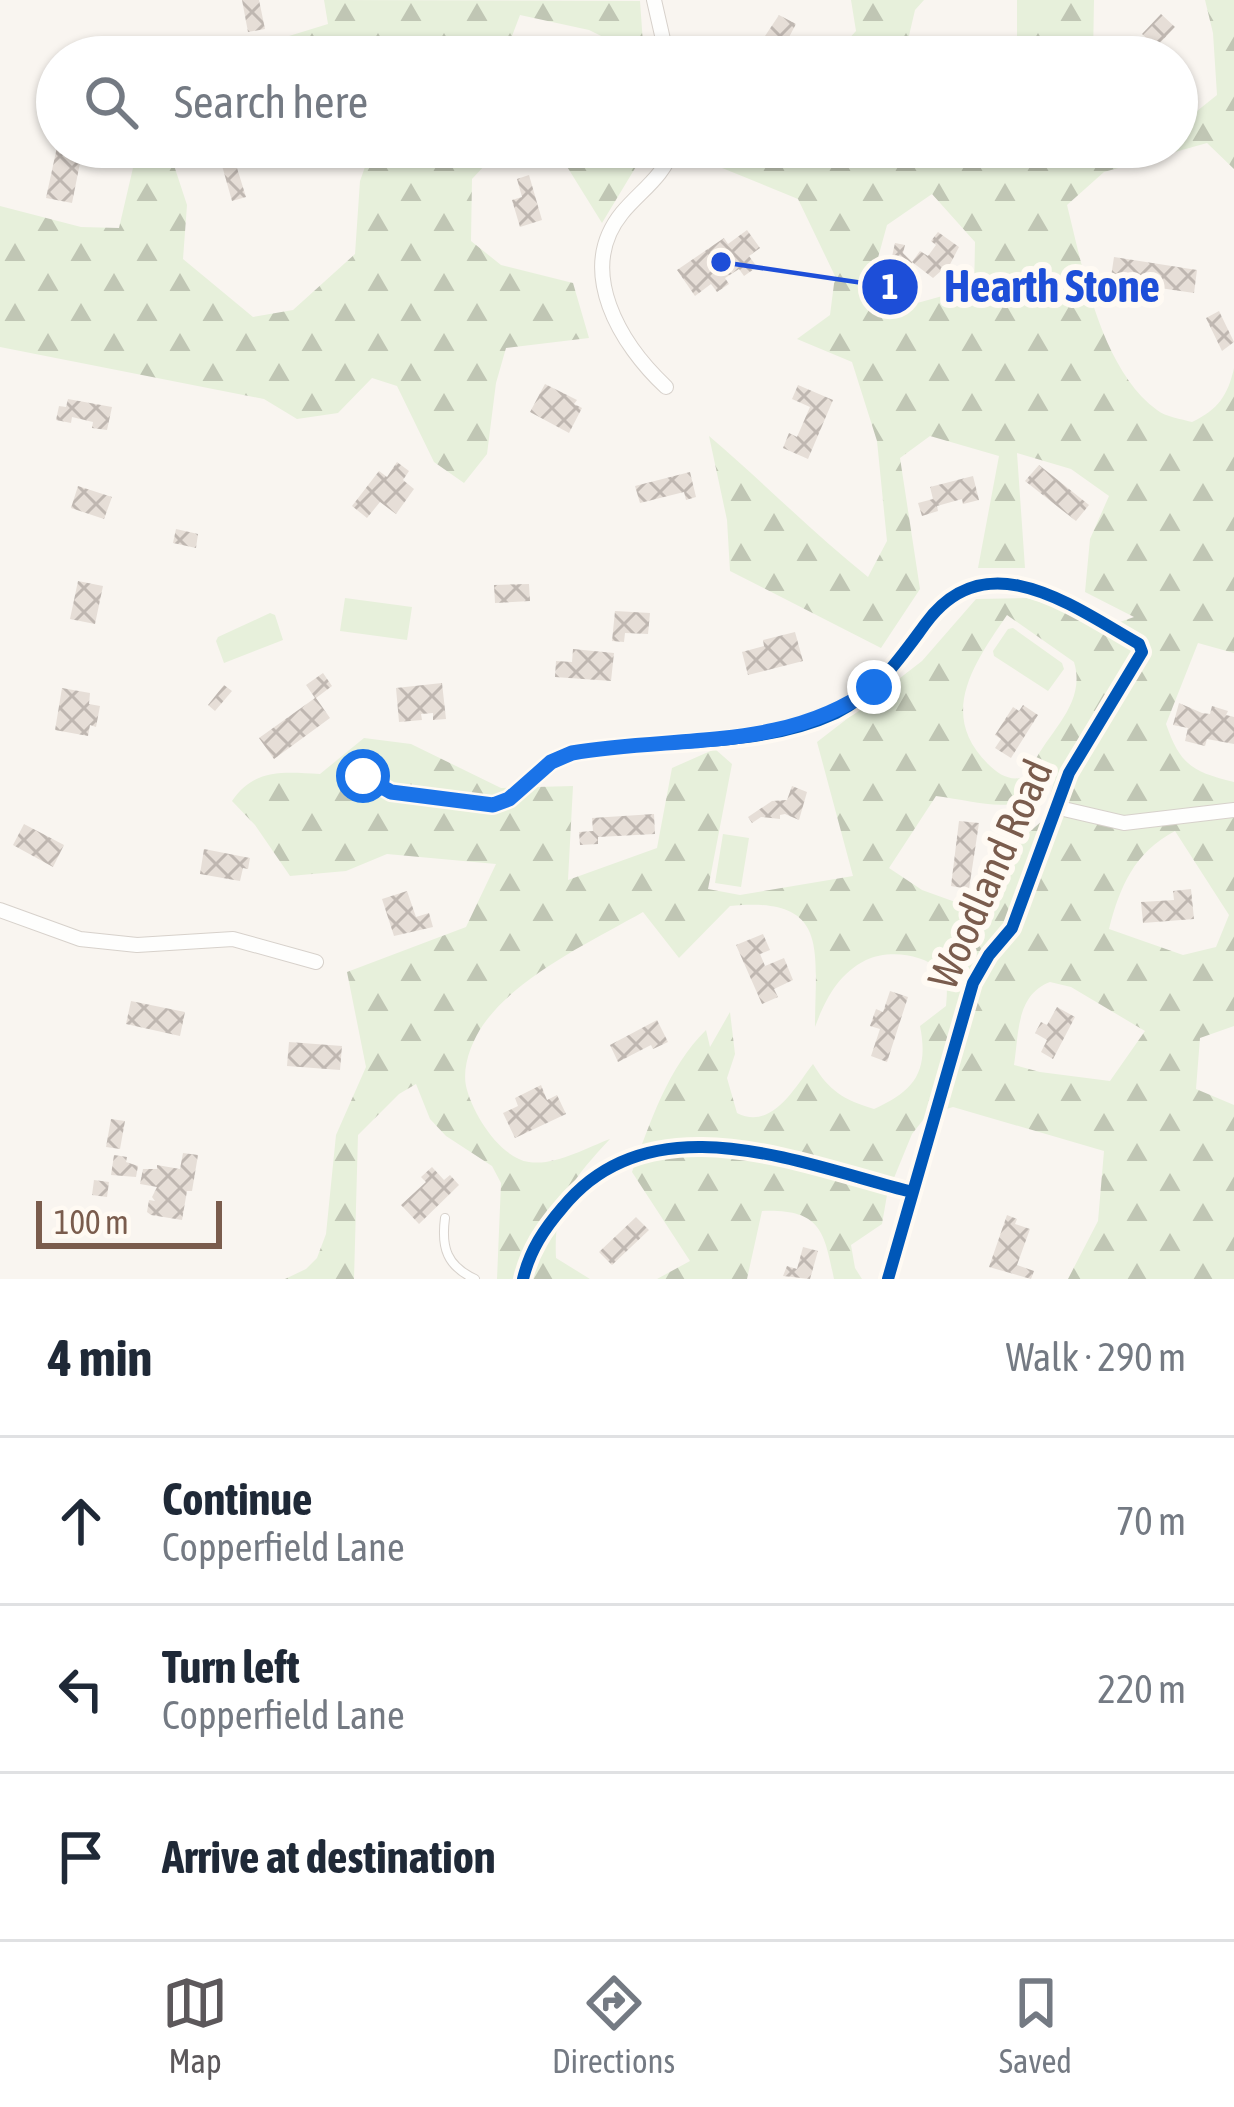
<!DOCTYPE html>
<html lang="en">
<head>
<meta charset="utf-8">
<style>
  :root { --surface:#fff; --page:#f2f2f3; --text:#1f2937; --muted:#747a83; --line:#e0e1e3; --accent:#5c585b }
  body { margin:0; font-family:"Asap Condensed",sans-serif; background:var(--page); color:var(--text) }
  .scale { position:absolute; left:36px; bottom:30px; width:186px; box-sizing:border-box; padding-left:12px; border:6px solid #7a5c4d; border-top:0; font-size:33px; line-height:42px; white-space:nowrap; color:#7a5c4d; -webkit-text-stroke:9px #fffaf3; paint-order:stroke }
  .stop { position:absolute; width:36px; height:36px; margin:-27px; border:9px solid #1a73e8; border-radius:50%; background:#fff }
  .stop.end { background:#1a73e8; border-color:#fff; box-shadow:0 3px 12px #0008 }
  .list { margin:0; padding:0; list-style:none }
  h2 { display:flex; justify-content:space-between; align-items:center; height:156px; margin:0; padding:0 48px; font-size:51px }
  h2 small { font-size:39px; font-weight:400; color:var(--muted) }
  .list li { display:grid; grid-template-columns:78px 1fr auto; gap:36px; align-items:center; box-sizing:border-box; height:168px; padding:0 48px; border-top:3px solid var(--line) }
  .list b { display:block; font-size:45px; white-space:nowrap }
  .list p { margin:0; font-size:39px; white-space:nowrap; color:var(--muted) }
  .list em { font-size:39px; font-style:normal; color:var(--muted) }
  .icon { flex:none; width:66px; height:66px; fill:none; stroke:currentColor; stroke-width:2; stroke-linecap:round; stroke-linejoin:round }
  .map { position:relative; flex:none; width:1234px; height:1279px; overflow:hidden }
  .search { position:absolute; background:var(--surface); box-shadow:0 3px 9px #0004; left:36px; right:36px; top:36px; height:132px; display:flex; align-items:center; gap:30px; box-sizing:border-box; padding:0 42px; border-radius:66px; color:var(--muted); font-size:45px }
  .sheet { height:660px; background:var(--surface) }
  nav { display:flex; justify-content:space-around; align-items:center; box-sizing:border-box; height:168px; border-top:3px solid var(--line); background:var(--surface); font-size:33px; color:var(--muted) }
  nav a { display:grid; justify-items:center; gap:6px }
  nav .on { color:var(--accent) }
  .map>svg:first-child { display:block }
</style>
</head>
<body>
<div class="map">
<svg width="1234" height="1279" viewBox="0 0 1234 1279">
  <defs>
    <pattern id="forest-firs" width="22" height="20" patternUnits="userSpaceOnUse" patternTransform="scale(3)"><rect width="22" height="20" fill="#e7f0db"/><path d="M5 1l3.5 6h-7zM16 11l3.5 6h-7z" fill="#c0c6b4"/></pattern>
    <pattern id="building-cross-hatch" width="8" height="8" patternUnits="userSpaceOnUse" patternTransform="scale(3)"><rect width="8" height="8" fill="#e6ded7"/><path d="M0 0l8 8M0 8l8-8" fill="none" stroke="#bfb7b1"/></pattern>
  </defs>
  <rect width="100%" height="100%" fill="#f9f5f0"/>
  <path fill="#e7f0db" d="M345 598 412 607 407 640 340 631Z
    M270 613 275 615 283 640 224 663 216 641 218 637Z
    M1013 628 1062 663 1064 669 1048 691 994 656 993 651 1008 629Z
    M723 834 749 838 741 887 715 883Z"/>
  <path fill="url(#forest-firs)" fill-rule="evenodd" d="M324 0 640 1 644 57 589 30 520 15 504 57H221L328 24Z
    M851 0H924L915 10 904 57H832L856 31Z
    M1017 0H1094L1093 57H1017Z
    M1205 0H1234V169L1207 143 1104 172 1067 205C1083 269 1101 369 1157 410 1166 417 1181 419 1192 422 1218 410 1228 395 1234 368V653L1198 643 1166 724C1180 765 1193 772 1234 782V1026L1200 1038 1196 1089 1234 1105V1279H1068L1098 1221 1104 1151 953 1107 927 1115 912 1134 887 1195 882 1224 851 1245 855 1268 862 1279H834C824 1230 820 1209 762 1211L747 1279H657L690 1261 632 1172C650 1123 668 1067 706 1030L710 1047 730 1012 735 1054 727 1078 737 1113C772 1131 795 1087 813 1064 829 1091 844 1100 874 1109 915 1091 929 1071 920 1026L946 1006C947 994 949 979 939 970 922 953 887 950 866 960 838 974 825 1000 815 1027 815 950 831 896 730 906L679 958 643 912C592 941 517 976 483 1025 472 1041 462 1066 466 1086 472 1113 500 1158 529 1162 555 1166 586 1148 610 1139 573 1179 553 1201 556 1258L590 1279H497L501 1183 492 1166 446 1136 430 1119 416 1084 399 1094 358 1135 354 1279H285L306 1269 317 1258 326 1234 336 1135 366 1067 347 972 466 927 496 864 387 854 346 871 290 876 255 825 232 801C254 768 284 772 320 774L364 738 411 744 501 788 573 786 568 880 657 848 672 768 715 749 732 764 708 889 740 895 853 876 817 742 922 661 976 599 1027 598 1117 623 1134 617 1085 592 1090 539 1109 496 1071 469 1017 453 1025 568H978L999 456 930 436 900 458 920 589 881 648 730 571 727 520 709 436C763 482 813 533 868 577L887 541 877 441 852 362 797 339 830 315 835 276 798 199 700 159 694 147H1177V117L1187 119 1217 95 1213 33ZM932 194 975 242 974 294 961 305 946 295 892 310 873 276 887 225ZM1007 615 1074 662C1088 708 1041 736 1029 775 1013 783 1000 776 988 764 937 714 975 662 1007 615ZM1054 782 1043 820 1003 855 995 871 994 916 922 890 889 868 936 796C983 802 1018 818 1054 782ZM1175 831 1229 915 1216 947 1183 955 1109 929C1120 886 1134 853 1175 831ZM1050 982 1071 987 1145 1031 1110 1081 1040 1072 1014 1065C1019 1033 1016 995 1050 982Z
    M144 147H168L187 205 183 259 253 317 293 310 355 254 360 181 372 147H590L640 160 602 223 566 165 496 163 485 165 472 179 471 241 501 265 573 283 589 338 506 348 496 383 487 454 464 483 434 462 397 386 372 378 338 413 297 419 264 399 0 347V206L81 227 119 228 136 155Z"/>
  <path fill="url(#building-cross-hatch)" d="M242 0H259L265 29 248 32Z
    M1161 14 1175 27 1156 47 1142 34Z
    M779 15 796 24 788 39 783 37 775 57H751Z
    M57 147H92L91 155 82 153 72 203 46 198Z
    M244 147H258L262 161 237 168 246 197 232 201 221 162 246 155Z
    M529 175 542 220 520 227 512 200 522 197 517 179Z
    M747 230 760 248 749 256 757 267 744 276 739 269 725 278 729 284 717 292 711 284 695 296 677 270 724 238 728 244Z
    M938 232 959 247 946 272 941 271 933 278 912 262 909 275 889 270 895 243 905 245 903 253 912 262 920 251 928 256 936 245 931 241Z
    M1114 257 1197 270 1194 293 1153 287 1151 295 1138 293 1140 281 1111 277Z
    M1219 311 1234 342 1222 351 1206 318Z
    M545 384 577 400 574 404 582 408 569 433 530 412Z
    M798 385 833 400 808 459 783 448 789 433 797 437 810 407 792 399Z
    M68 399 112 407 107 430 92 428 93 422 72 417 71 423 56 420 59 406 66 407Z
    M397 462 409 471 403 480 414 489 396 514 380 502 367 518 352 506 379 471 387 477Z
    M1039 465 1089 505 1076 521 1025 481Z
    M690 472 696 497 686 500 684 492 640 503 635 486Z
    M973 476 979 500 963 504 962 499 937 506 938 511 922 516 918 503 933 499 930 487Z
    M78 486 112 497 104 519 71 508Z
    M176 529 198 534 196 548 173 543Z
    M78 581 103 586 95 624 70 619Z
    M529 584 530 601 495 603 494 585Z
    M615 611 650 613 648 634 625 633 624 642 612 641Z
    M795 632 803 661 748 675 742 652 764 646 763 640Z
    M573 649 614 653 611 681 555 677 556 661 572 662Z
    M323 673 332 686 316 698 330 718 274 759 259 738 315 698 306 685Z
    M442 683 446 719 433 720V713L421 714 422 720 399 722 396 688Z
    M224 685 232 691 215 711 208 705Z
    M62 688 90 693 89 704 100 706 96 727 90 725 88 736 55 730Z
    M1179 703 1202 713 1210 714 1212 706 1228 711 1226 715 1234 717V744L1207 739 1205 746 1185 741 1188 728 1173 725Z
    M1023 705 1038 715 1011 758 995 748 1001 739 995 735 1013 707 1019 711Z
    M792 786 807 792 799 820 785 814 780 815V819L761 817 752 823 748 817 772 801 787 800Z
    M654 814 655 834 598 837V844L580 845 579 832 593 831 592 818Z
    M959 821 979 823 969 889 951 886Z
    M24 824 64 845 53 867 13 845Z
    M204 849 250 858 248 869 243 868 240 881 200 874Z
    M1191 889 1194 919 1143 923 1141 902 1174 900 1173 891Z
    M407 891 416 917 429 913 433 927 394 936 382 899Z
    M763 934 770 950 760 954 765 966 784 958 793 980 774 989 778 997 762 1004 736 945Z
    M890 991 908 997 887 1062 871 1056 880 1029 870 1026 876 1009 883 1012Z
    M131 1001 185 1012 180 1036 126 1024Z
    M1057 1007 1075 1017 1053 1059 1041 1052 1047 1040 1035 1033 1041 1022 1047 1025Z
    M657 1020 668 1042 653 1049 651 1045 618 1062 610 1045Z
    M289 1042 342 1046 340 1070 287 1066Z
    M541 1085 547 1100 557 1095 566 1114 515 1138 503 1113 518 1106 515 1098Z
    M111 1119 125 1121 120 1149 106 1147Z
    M183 1153 198 1155 192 1191H187L182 1220 151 1215 147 1212 149 1200 155 1201 152 1197 157 1187 140 1184 143 1169H157V1165L180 1169Z
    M114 1155 127 1157 126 1162 138 1166 136 1177 111 1175Z
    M432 1167 444 1180 450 1175 459 1185 419 1224 401 1205 426 1182 421 1177Z
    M94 1180 109 1182 107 1197 92 1195Z
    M1007 1215 1017 1219 1015 1224 1030 1229 1017 1265 1034 1271 1031 1279 989 1267Z
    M636 1217 649 1230 612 1265 599 1252Z
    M803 1247 818 1251 810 1279 783 1276 787 1266 797 1269Z"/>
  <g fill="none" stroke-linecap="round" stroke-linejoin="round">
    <g stroke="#d7d1cb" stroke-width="10">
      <path id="lane" d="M445 1218C441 1248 447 1266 475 1279"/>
    </g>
    <g stroke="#d7d1cb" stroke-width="16">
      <path id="street" d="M654 0 667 57
        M666 387C621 345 575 271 622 213 641 190 664 177 673 147
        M363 775 391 792 493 805 509 799 551 762 572 753C657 738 756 750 836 713 877 693 900 658 926 623 987 540 1075 608 1139 644L1142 652 1069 773 1012 928 989 955 973 983 888 1279
        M1055 807 1124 823 1234 810
        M0 910 80 939 137 945 233 939 316 962
        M523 1279C530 1250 544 1229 563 1207 651 1099 801 1164 912 1192"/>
    </g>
    <use href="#lane" stroke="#fefefd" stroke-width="8"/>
    <use href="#street" stroke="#fefefd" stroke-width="14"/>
    <g stroke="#fffaf3" stroke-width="20">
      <path id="cycleway" d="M363 775 391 792 493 805 509 799 551 762 572 753C657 738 756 750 836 713 877 693 900 658 926 623 987 540 1075 608 1139 644L1142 652 1069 773 1012 928 989 955 973 983 888 1279
        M523 1279C530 1250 544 1229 563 1207 651 1099 801 1164 912 1192"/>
    </g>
    <use href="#cycleway" stroke="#0057b8" stroke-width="12"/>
  </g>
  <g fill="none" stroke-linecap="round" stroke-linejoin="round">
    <path stroke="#1a73e8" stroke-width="15" d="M363 776 391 792 493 805 509 799 551 762 572 753C675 735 786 752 874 687"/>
  </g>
  <g text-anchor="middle" stroke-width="12" stroke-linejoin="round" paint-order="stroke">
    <g font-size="42" fill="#7a5c4d" stroke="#fffaf3">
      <text transform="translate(990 874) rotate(-66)" y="15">Woodland Road</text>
    </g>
  </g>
  <path fill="none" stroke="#1d4ed8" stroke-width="4.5" d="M721 262L890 287"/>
  <g fill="#1d4ed8" stroke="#fffaf3" stroke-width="4.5">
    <circle cx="721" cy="262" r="12"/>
    <circle cx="890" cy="287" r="30"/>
  </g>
  <g font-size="36" text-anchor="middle" font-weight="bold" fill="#fff">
    <text x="890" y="299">1</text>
  </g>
  <g font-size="45" text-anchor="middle" font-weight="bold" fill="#1d4ed8" stroke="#fffaf3" stroke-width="12" stroke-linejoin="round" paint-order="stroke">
    <text x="1052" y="302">Hearth Stone</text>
  </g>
</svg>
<div class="scale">100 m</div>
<div class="stop" style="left:363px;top:776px"></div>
<div class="stop end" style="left:874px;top:687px"></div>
<div class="search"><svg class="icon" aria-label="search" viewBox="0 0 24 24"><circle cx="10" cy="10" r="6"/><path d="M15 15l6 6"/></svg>Search here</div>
</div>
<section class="sheet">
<h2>4 min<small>Walk · 290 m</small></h2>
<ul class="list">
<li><svg class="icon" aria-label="ahead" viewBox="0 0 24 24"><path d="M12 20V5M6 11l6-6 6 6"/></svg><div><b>Continue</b><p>Copperfield Lane</p></div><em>70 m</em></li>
<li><svg class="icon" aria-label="left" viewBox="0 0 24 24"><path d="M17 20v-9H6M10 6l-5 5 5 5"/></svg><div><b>Turn left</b><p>Copperfield Lane</p></div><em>220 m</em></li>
<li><svg class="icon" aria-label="arrive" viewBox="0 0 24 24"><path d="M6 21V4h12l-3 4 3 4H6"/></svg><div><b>Arrive at destination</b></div></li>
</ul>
</section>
<nav>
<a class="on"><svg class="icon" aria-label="map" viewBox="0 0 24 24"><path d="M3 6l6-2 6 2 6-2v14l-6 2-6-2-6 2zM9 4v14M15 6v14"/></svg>Map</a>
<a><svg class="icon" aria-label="directions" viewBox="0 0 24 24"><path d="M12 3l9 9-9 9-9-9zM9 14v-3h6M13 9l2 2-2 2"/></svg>Directions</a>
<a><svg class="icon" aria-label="saved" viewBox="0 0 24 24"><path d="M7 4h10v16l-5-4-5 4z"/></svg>Saved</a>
</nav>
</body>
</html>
